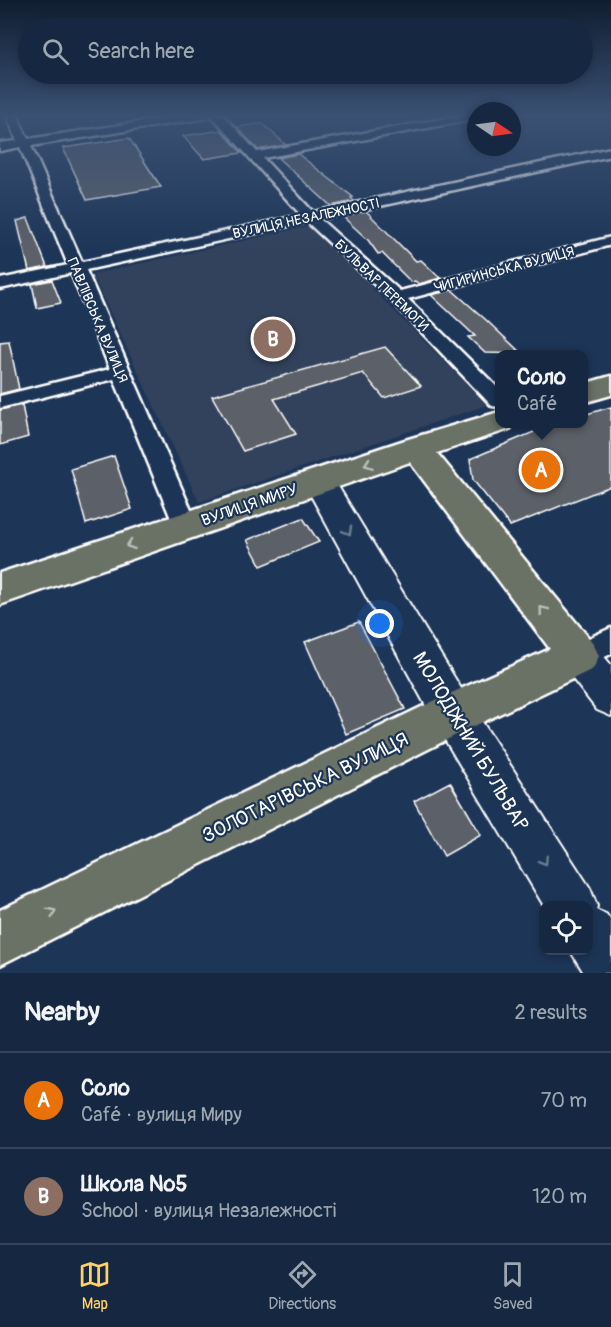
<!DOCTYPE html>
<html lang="en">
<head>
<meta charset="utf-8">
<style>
  :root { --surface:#162841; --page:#1f3048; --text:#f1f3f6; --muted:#9ea6b1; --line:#35445a; --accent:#ffd166 }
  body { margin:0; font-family:Pangolin,sans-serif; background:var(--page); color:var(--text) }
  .controls { position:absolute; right:18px; bottom:18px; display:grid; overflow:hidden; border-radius:12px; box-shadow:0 3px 9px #0003 }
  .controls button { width:54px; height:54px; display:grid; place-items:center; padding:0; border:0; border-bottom:2px solid var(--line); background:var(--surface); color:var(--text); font:30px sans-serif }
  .compass { position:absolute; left:467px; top:102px; width:54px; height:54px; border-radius:50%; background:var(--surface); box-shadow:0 3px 9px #0003; rotate:103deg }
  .you { position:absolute; left:380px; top:624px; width:21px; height:21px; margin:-15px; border:4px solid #fff; border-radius:50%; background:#1a73e8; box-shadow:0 0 0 9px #1a73e833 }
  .badge { display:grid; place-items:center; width:39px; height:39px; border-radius:50%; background:var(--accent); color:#fff; font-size:20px; font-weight:700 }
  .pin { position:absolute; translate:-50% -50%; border:3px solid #fff; box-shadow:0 2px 6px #0006 }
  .popup { position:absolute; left:495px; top:350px; width:93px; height:78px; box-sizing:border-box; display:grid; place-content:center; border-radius:12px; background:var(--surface); filter:drop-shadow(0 2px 4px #0005); font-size:20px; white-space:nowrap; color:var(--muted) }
  .popup b { font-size:22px; color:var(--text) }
  .popup::after { content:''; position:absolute; left:50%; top:100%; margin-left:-12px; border:12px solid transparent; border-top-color:var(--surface) }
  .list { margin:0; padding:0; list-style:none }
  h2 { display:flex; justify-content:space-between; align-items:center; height:78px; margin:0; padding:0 24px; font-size:26px }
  h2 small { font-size:20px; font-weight:400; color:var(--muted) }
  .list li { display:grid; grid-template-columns:39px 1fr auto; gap:18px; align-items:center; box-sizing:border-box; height:96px; padding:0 24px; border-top:2px solid var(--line) }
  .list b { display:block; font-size:22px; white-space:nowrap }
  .list p { margin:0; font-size:20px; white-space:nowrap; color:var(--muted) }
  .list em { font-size:20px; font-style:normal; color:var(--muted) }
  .icon { flex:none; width:33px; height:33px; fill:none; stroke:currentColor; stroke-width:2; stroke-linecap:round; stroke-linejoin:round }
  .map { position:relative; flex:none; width:611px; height:973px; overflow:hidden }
  .search { position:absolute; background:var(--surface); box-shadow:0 3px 9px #0003; left:18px; right:18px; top:18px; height:66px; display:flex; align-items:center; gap:15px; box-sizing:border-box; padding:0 21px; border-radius:33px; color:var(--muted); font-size:22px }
  .sheet { height:270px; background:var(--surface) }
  nav { display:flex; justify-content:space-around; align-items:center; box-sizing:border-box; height:84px; border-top:2px solid var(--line); background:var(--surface); font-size:16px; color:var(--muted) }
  nav a { display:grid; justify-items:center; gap:3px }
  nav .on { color:var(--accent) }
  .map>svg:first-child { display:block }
</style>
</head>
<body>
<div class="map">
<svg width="611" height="973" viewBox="0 0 611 973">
  <rect width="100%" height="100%" fill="#1d3557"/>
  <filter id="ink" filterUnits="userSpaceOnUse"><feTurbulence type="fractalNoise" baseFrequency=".0167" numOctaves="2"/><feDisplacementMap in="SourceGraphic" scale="12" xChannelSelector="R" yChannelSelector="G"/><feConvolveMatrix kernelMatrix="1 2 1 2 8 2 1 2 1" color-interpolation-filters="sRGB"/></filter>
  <g filter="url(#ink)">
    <path fill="#30425c" d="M311 226 487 405 199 502 92 274Z"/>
    <path fill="#5c6167" stroke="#fff" stroke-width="1.5" d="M258 124H263L286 145 258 150 237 127Z
      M221 130 242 153 204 159 183 136Z
      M129 138 161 187 87 200 63 148Z
      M298 154 353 197 351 198 354 201 331 206 278 158Z
      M366 211 416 261 421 260 440 278 419 284 415 281 411 282 382 253 378 254 368 240 342 216Z
      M28 218 47 267 29 271 17 221Z
      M52 280 61 303 37 308 32 284Z
      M452 290 485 319 522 354 485 353 468 337 475 336 431 295Z
      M9 341 19 389 0 394V342Z
      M385 347 421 386 384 398 363 373 274 399 296 434 243 451 212 396Z
      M22 405 28 437 0 445V410Z
      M611 407V486L510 526 473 480 470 459 555 423H583V415Z
      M114 456 132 509 86 524 71 469Z
      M303 518 319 542 261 566 247 540Z
      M359 622 405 709 346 734 305 642Z
      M450 782 481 835 444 856 414 801Z"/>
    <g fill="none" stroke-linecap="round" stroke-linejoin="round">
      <g stroke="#fff" stroke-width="5">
        <path id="street" d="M7 115H17L28 139 187 115H223L257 152 465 115H476V119L263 158 313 212 611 148V156L320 219 400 291 611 237V245L408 299 499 389V407L492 406 391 300 307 222 86 270 198 526 194 533 186 535 178 533 174 526 114 379 0 408V396L110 369 71 273 0 289V279L68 265 20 147 0 151V143L17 141ZM212 116 301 215 82 262 31 146 207 118Z
          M611 628V654L579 669 569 665 565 656 569 647Z"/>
      </g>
      <g stroke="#fff" stroke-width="4">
        <path id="secondary" d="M319 469 330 473 468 700 590 888 597 906 596 910 606 914 611 921V973H584L570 950H588V906H544L438 728 303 481 308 473Z
          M579 638 593 643 611 665V716L597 710 565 669 559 656 565 643Z"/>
      </g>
      <g stroke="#fff" stroke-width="5">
        <path id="primary" d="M611 376V395L583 403V384Z
          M499 412V424H513L510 429 437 453 593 643 599 656 593 669 468 729 0 965V910L438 699 550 649 410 462 0 605V573L405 440Z"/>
      </g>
      <use href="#street" fill="#1d3557" fill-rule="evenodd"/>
      <use href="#secondary" fill="#1d3557" fill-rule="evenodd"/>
      <use href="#primary" fill="#6a7165" fill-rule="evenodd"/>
    </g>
    <defs><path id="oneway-chevron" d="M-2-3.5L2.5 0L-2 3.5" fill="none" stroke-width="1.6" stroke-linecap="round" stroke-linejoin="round" transform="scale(1.5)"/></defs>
    <g stroke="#bcbfba">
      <use href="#oneway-chevron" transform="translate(368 464) rotate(161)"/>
      <use href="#oneway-chevron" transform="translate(130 545) rotate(161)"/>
      <use href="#oneway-chevron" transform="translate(543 610) rotate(-128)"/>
      <use href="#oneway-chevron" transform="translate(52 912) rotate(-26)"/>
    </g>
    <g stroke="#6c7c92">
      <use href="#oneway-chevron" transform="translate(348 531) rotate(60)"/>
      <use href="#oneway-chevron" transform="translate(544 861) rotate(58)"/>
    </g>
  </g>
  <linearGradient id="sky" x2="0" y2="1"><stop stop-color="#101d30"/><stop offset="0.46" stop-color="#3a5174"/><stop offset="1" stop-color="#3a5174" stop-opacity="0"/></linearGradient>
  <rect width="611" height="251" fill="url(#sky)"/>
  <g text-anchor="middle" stroke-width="4.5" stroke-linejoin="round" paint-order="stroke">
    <g font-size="14" fill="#fff" stroke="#1d3557">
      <text transform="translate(306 218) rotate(-12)" y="5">ВУЛИЦЯ НЕЗАЛЕЖНОСТІ</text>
      <text transform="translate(504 269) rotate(-15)" y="5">ЧИГИРИНСЬКА ВУЛИЦЯ</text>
      <text transform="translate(382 285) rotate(44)" y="5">БУЛЬВАР ПЕРЕМОГИ</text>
      <text transform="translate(98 320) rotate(67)" y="5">ПАВЛІВСЬКА ВУЛИЦЯ</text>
    </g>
    <g font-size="16" fill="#fff" stroke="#1d3557">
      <text transform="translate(249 504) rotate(-19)" y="6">ВУЛИЦЯ МИРУ</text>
    </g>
    <g font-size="20" fill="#fff" stroke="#1d3557">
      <text transform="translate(471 741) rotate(59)" y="7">МОЛОДІЖНИЙ БУЛЬВАР</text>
      <text transform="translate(305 787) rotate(-26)" y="7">ЗОЛОТАРІВСЬКА ВУЛИЦЯ</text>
    </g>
  </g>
</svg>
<div class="controls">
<button><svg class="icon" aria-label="locate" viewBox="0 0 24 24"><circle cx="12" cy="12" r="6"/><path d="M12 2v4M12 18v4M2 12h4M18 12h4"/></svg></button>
</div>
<svg class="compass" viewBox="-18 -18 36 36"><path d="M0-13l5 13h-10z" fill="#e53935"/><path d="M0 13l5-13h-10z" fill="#9ea6b1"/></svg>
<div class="you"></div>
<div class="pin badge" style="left:541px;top:470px;background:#e8710a">A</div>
<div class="popup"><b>Соло</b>Café</div>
<div class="pin badge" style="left:273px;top:339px;background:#8d6e63">B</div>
<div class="search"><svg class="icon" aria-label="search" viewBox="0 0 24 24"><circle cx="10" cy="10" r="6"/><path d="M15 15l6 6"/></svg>Search here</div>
</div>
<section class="sheet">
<h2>Nearby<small>2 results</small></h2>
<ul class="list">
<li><span class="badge" style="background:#e8710a">A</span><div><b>Соло</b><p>Café · вулиця Миру</p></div><em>70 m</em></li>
<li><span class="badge" style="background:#8d6e63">B</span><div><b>Школа №5</b><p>School · вулиця Незалежності</p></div><em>120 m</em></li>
</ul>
</section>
<nav>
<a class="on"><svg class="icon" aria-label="map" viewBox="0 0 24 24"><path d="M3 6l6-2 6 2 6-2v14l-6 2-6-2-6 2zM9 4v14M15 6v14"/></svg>Map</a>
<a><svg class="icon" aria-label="directions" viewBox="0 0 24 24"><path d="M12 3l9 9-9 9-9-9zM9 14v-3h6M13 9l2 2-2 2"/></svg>Directions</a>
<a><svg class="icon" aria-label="saved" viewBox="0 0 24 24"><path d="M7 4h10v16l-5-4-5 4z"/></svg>Saved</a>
</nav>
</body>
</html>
